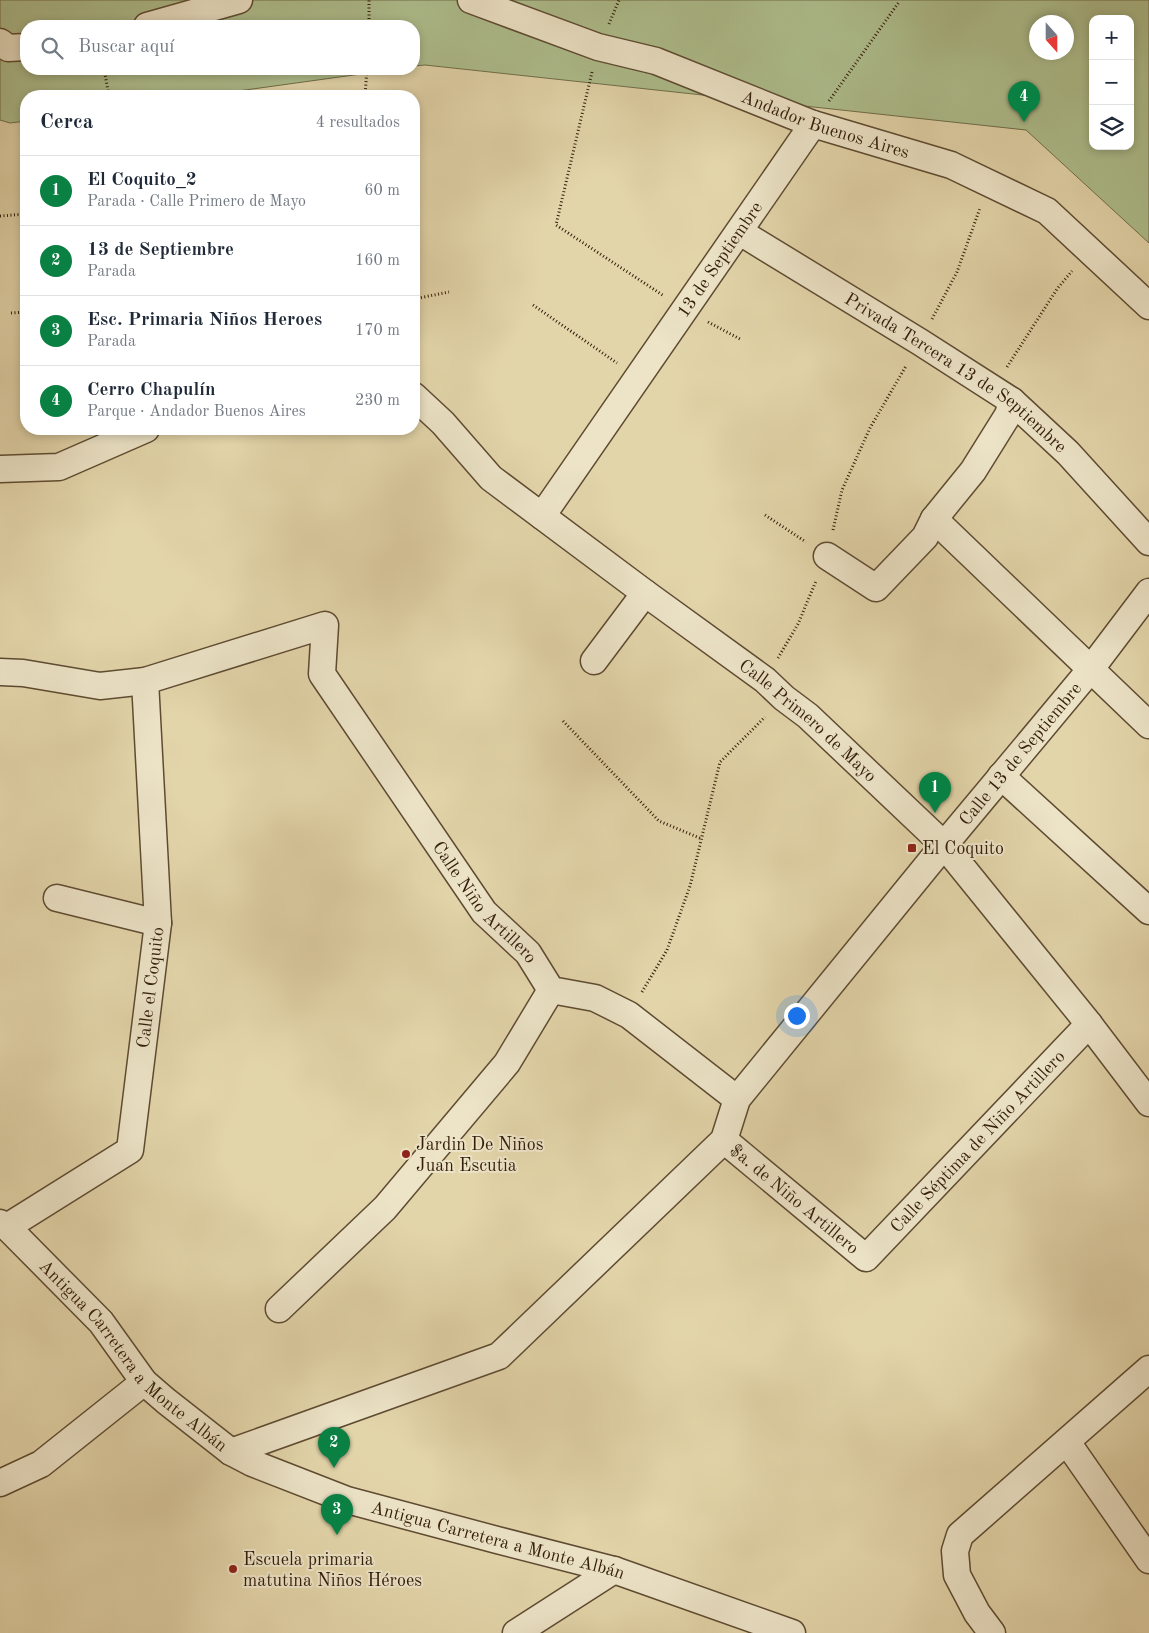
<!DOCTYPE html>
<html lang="es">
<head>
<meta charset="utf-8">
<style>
  :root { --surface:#fff; --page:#f6f6f7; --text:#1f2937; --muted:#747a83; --line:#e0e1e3; --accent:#0b8043 }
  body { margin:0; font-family:"Old Standard TT",serif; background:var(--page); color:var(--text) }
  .controls { position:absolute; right:15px; top:15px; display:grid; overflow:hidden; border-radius:10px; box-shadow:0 2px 8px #0003 }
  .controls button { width:45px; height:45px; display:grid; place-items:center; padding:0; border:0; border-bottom:1px solid var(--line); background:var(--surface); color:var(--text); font:25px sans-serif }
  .compass { position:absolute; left:1029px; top:15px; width:45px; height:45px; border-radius:50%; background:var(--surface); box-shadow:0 2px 8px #0003; rotate:159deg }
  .you { position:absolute; left:796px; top:1015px; width:18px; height:18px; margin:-12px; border:4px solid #fff; border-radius:50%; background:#1a73e8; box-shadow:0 0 0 8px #1a73e833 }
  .badge { display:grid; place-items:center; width:32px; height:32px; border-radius:50%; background:var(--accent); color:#fff; font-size:16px; font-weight:700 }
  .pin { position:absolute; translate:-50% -41px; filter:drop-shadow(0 1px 2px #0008) }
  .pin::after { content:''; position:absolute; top:26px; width:18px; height:15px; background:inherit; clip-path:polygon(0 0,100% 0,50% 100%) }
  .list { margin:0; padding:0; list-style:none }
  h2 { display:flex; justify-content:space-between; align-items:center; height:65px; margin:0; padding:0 20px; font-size:21px }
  h2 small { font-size:16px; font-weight:400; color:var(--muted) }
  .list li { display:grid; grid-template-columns:32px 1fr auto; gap:15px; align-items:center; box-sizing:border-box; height:70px; padding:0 20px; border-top:1px solid var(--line) }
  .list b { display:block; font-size:19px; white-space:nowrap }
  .list p { margin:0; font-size:16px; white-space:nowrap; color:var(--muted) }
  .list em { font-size:16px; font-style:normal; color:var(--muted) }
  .icon { flex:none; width:28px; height:28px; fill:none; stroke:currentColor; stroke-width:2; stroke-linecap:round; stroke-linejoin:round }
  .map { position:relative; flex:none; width:1149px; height:1633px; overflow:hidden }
  .search { position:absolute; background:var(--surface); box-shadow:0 2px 8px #0003; left:20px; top:20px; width:400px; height:55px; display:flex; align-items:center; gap:12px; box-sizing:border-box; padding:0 18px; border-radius:20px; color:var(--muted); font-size:19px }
  .panel { position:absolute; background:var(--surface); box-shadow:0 2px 8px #0003; left:20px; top:90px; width:400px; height:345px; border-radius:20px }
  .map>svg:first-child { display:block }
</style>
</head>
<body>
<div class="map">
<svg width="1149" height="1633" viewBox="0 0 1149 1633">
  <rect width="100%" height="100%" fill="#e3d5aa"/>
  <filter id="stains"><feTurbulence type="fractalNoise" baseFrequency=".004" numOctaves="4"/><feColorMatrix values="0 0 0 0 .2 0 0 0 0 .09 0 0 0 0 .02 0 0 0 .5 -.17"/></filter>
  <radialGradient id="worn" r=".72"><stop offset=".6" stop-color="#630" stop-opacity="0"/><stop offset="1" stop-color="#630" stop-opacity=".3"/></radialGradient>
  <path fill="#aebe8d" stroke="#706e4c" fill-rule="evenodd" d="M0 0H1149V243L1026 130 425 65 414 66V26H26V69H397L202 96H26V121L10 123 0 120ZM1093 19H1130V146H1093ZM1036 22H1066V52H1036Z"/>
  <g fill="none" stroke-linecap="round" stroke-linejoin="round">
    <g stroke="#5e4b32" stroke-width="29">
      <g id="minor">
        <path id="s1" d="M471 0 598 47 656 61 813 124 951 165 1047 211 1149 306"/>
        <path d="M147 26 239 0"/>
        <path d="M0 42 8 48 26 47"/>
        <path id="s2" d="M740 232 920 342 1012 401 1068 453 1149 542"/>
        <path id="s3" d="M414 396 443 423 491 478 645 593 765 680 784 698 808 716 944 845 1089 1024 1149 1103"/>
        <path d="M0 469 59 467 146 429"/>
        <path id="s4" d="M542 516 813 124"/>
        <path d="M934 519 1149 725"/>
        <path d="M827 556 876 588 925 537 934 519 973 471 1008 415 1012 401"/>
        <path d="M594 661 645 593"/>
        <path id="s5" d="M0 672 23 673 100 686 145 681 325 625 322 674 484 912 528 953 551 990 595 998 629 1015 737 1099"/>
        <path d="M1001 776 1149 911"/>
        <path d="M57 898 158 923"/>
        <path id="s6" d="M724 1140 866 1258 1089 1024"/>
        <path id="s7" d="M0 1223 7 1227 101 1322 144 1382 166 1401 231 1452 252 1463 347 1500 497 1540 614 1570 792 1633"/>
        <path id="s8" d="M7 1227 130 1150 158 923 145 681"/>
        <path d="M279 1309 385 1208 507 1063 551 990"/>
        <path d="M1067 1442 1149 1560"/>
        <path id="s9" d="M231 1452 499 1356 724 1140 737 1099 944 845 1090 670 1149 592"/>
        <path d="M0 1483 41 1464 144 1382"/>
        <path d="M516 1633 614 1570"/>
        <path d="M992 1633 977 1613 957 1575 955 1551 960 1535 1149 1369"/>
      </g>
    </g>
    <path stroke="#321d0a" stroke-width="3" stroke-dasharray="1 2.5" stroke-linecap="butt" d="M609 24 619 0
      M369 26V0
      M104 69 109 96
      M592 72 556 225 664 296
      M365 96 367 69
      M829 101 899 2
      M0 216 26 214
      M414 299 449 292
      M533 305 617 363
      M11 313 26 312
      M932 319 957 272 980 208
      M708 322 740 339
      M1007 367 1057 289 1072 271
      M765 515 806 542
      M833 530 842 490 870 428 906 366
      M778 658 798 624 816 581
      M563 721 659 821 702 839
      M642 992 667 950 690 886 720 762 765 717"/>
    <use href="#minor" stroke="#ede4c8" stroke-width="26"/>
  </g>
  <g fill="#8f2418" stroke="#ede4c8" stroke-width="2">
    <rect x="907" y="843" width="10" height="10" rx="2.5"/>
    <circle cx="406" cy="1154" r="5"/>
    <circle cx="233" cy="1569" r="5"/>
  </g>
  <g text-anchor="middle" stroke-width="4" stroke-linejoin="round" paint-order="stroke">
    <g font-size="18" fill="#321d0a" stroke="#ede4c8">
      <text dy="6" stroke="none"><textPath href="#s1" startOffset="376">Andador Buenos Aires</textPath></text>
      <text dy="6" stroke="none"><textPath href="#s4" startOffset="312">13 de Septiembre</textPath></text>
      <text dy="6" stroke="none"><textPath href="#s2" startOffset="258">Privada Tercera 13 de Septiembre</textPath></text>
      <text dy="6" stroke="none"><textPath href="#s3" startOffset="512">Calle Primero de Mayo</textPath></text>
      <text dy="6" stroke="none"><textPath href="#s9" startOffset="1086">Calle 13 de Septiembre</textPath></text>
      <text dy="6" stroke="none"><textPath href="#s5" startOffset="665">Calle Niño Artillero</textPath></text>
      <text dy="6" stroke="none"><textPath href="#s8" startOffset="309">Calle el Coquito</textPath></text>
      <text dy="6" stroke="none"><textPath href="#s6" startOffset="346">Calle Séptima de Niño Artillero</textPath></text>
      <text dy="6" stroke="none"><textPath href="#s6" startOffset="92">$a. de Niño Artillero</textPath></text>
      <text dy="6" stroke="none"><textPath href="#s7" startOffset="189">Antigua Carretera a Monte Albán</textPath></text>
      <text dy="6" stroke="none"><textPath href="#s7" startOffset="609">Antigua Carretera a Monte Albán</textPath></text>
    </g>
    <g font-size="18" fill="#321d0a" stroke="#ede4c8" text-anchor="start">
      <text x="922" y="854">El Coquito</text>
      <text x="416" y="1150">Jardin De Niños<tspan x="416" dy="21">Juan Escutia</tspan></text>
      <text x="243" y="1565">Escuela primaria<tspan x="243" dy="21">matutina Niños Héroes</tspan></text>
    </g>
  </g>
  <rect width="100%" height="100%" filter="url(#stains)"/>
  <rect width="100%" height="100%" fill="url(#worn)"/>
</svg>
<div class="controls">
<button>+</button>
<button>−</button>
<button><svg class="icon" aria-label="layers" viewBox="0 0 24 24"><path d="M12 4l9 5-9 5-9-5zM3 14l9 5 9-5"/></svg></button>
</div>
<svg class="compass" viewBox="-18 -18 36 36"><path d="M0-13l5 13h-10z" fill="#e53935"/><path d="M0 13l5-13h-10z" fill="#747a83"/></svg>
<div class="you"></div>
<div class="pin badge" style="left:935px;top:813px">1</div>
<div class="pin badge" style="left:334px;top:1468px">2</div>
<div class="pin badge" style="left:337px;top:1535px">3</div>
<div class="pin badge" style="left:1024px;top:122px">4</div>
<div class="search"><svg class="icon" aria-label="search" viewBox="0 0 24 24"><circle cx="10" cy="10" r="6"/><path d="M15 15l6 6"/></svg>Buscar aquí</div>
<section class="panel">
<h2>Cerca<small>4 resultados</small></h2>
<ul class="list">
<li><span class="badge">1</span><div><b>El Coquito_2</b><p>Parada · Calle Primero de Mayo</p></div><em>60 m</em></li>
<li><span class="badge">2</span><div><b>13 de Septiembre</b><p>Parada</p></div><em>160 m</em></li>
<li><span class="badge">3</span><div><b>Esc. Primaria Niños Heroes</b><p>Parada</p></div><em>170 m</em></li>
<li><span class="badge">4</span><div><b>Cerro Chapulín</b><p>Parque · Andador Buenos Aires</p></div><em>230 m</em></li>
</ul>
</section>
</div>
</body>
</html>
